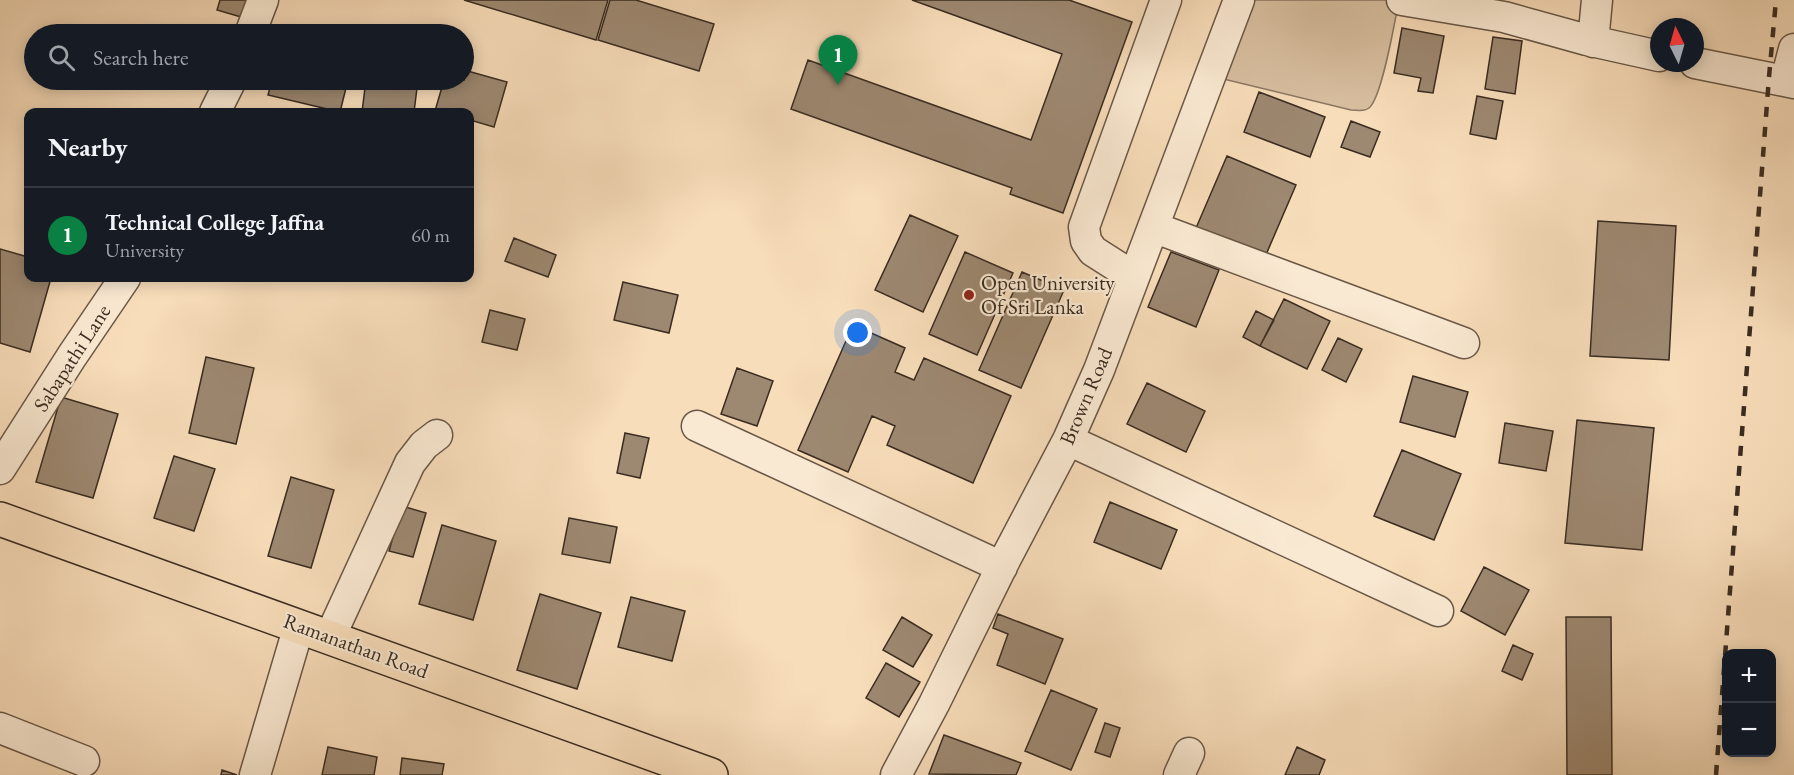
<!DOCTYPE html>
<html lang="en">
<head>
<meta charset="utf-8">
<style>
  :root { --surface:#171b24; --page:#242831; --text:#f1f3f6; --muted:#9ea1a6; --line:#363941; --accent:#0b8043 }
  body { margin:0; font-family:"EB Garamond",serif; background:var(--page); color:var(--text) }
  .controls { position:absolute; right:18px; bottom:18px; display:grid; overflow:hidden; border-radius:12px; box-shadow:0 3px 15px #0003 }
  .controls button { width:54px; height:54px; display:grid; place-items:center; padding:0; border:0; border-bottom:2px solid var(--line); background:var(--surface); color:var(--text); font:30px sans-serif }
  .compass { position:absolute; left:1650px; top:18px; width:54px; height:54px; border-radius:50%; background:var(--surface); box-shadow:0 3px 15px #0003; rotate:355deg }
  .you { position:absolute; left:858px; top:333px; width:21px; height:21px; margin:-15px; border:4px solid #fff; border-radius:50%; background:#1a73e8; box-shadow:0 0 0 9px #1a73e833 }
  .badge { display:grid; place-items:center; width:39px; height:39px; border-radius:50%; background:var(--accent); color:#fff; font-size:20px; font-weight:700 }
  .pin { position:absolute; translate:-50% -50px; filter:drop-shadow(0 2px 3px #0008) }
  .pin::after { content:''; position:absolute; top:32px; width:21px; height:18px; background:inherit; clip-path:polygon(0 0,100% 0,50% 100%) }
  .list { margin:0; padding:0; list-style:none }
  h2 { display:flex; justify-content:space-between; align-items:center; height:78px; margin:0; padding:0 24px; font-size:26px }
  h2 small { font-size:20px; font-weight:400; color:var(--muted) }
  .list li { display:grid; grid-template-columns:39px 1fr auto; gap:18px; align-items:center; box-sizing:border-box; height:96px; padding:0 24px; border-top:2px solid var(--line) }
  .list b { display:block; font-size:22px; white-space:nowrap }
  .list p { margin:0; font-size:20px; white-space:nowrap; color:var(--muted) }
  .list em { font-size:20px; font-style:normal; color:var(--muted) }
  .icon { flex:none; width:33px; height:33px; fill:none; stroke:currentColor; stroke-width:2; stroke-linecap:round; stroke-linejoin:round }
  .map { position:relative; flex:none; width:1794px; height:775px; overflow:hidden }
  .search { position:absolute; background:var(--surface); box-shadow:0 3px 15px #0003; left:24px; top:24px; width:450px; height:66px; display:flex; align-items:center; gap:15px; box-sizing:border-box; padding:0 21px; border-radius:33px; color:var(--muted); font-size:22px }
  .panel { position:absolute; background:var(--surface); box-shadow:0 3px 15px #0003; left:24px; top:108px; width:450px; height:174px; border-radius:12px }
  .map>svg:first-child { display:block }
</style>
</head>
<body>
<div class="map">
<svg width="1794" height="775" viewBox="0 0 1794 775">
  <rect width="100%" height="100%" fill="#f8ddba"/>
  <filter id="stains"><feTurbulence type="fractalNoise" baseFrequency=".00333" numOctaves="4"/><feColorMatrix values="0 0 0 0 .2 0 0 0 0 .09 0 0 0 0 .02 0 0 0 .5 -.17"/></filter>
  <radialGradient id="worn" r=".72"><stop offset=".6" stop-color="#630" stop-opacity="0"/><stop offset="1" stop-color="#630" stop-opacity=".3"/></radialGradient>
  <path fill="#d8bfa0" stroke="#897660" stroke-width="1.5" d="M1239 0H1399C1395 20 1382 98 1369 108 1364 112 1357 110 1351 110L1211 76Z"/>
  <path fill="#9d8871" stroke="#3a2c21" stroke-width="1.5" d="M220 0H254L248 19 217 10Z
    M464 0H608L596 40Z
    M610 0H636L714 24 699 71 598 40Z
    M912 0H1069L1132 22 1063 213 1010 194 1012 188 791 109 808 60 1031 140 1062 54Z
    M1402 28 1444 36 1433 93 1418 91 1421 78 1394 73Z
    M1493 37 1522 41 1515 94 1485 89Z
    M464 70 507 82 494 127 470 120V112L435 111 444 80H464Z
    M272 80H348L340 112 268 95Z
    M366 80H418L414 112H362Z
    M1259 92 1325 117 1310 157 1244 132Z
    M1477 96 1503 101 1496 139 1470 134Z
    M1351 121 1380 132 1370 157 1341 147Z
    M1227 156 1296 185 1265 257 1196 228Z
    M910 215 958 236 923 312 875 290Z
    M1598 221 1676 226 1669 360 1590 356Z
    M514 238 556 255 548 277 505 261Z
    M0 249 28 257V278H51L30 352 0 343Z
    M965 252 1013 273 977 355 929 334Z
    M1171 252 1219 270 1196 327 1148 307Z
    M1022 272 1064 290 1021 388 979 370Z
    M623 282 678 295 669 333 614 320Z
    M1284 299 1330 321 1307 369 1260 346Z
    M490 310 525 319 517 350 482 342Z
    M1256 311 1274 320 1260 346 1243 337Z
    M853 325 905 348 895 372 914 380 924 358 1011 396 973 483 887 445 895 426 872 416 848 472 798 450Z
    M1338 338 1362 349 1346 382 1322 370Z
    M206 357 254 368 236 444 189 433Z
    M737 368 773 381 757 426 721 414Z
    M1413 376 1468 392 1455 437 1400 422Z
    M1147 383 1205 411 1186 452 1127 424Z
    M61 397 118 414 93 498 36 482Z
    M1577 420 1654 428 1642 550 1565 543Z
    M1505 423 1553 431 1546 471 1499 463Z
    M625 433 649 438 640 478 617 473Z
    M1402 450 1461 474 1434 540 1374 516Z
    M174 456 215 469 194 531 154 518Z
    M291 477 334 490 311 568 268 556Z
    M1110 502 1177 530 1161 569 1094 542Z
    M402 506 426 513 413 557 389 551Z
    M569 518 617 527 610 563 562 554Z
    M442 525 496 541 473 620 419 604Z
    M1484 567 1529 590 1505 635 1461 611Z
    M540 594 601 613 577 689 517 670Z
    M631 597 685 611 672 661 618 647Z
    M998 614 1063 639 1045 684 997 665 1008 634 993 628Z
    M902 617 932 635 913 667 883 650Z
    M1566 617H1611L1612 775H1567Z
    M1513 645 1533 654 1522 680 1502 671Z
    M886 663 920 682 899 717 866 698Z
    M1051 690 1097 709 1071 770 1025 751Z
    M1105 723 1120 728 1110 757 1095 752Z
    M944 735 1021 763 1016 775 929 774Z
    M328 747 377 757 374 775H322Z
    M1297 747 1325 760 1319 775H1285Z
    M402 758 444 764 442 775H400Z
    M222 770 237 775H221Z"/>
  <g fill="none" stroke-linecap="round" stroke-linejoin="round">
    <g stroke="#6a5847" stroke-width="33">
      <path id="minor" d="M1402 0 1504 17 1587 40 1659 56
        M250 34 263 0
        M1593 42 1597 0
        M1695 63 1794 83
        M1786 80 1794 49
        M215 112 231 80
        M1153 227 1464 343
        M1134 277 1093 251 1086 241 1084 227 1166 0
        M697 426 1002 567
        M1068 440 1438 611
        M0 469 72 356 125 278
        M330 637 410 463 424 445 437 435
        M0 728 84 761
        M255 775 299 626
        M896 775 934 704 1006 558 1068 440 1099 370 1239 0
        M1179 775 1189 753"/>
    </g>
    <g stroke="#3a2c21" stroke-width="36">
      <path id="major" d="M0 519 711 775"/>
    </g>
    <use href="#minor" stroke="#fae9d2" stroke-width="30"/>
    <use href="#major" stroke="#f8ddba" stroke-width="33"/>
    <path stroke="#3a2c21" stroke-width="4.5" stroke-dasharray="10 10" stroke-linecap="butt" d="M1716 775 1769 77 1776 0"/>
  </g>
  <circle fill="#8f2418" stroke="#fae9d2" stroke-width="2" cx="969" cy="295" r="6"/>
  <g text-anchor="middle" stroke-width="4.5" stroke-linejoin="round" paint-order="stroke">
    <g font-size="21" fill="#3a2c21" stroke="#fae9d2" text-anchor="start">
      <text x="981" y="290">Open University<tspan x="981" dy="24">Of Sri Lanka</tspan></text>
    </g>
    <g font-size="21" fill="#3a2c21" stroke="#fae9d2">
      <text transform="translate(72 358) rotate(-57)" y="7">Sabapathi Lane</text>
      <text transform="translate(1086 396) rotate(-67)" y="7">Brown Road</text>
      <text transform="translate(356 646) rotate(20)" y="7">Ramanathan Road</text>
    </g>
  </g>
  <rect width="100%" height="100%" filter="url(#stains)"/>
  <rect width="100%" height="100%" fill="url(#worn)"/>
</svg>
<div class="controls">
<button>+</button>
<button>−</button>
</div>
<svg class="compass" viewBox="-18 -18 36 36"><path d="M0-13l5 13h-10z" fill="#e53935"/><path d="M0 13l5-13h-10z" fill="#9ea1a6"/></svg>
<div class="you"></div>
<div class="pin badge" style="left:838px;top:85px">1</div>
<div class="search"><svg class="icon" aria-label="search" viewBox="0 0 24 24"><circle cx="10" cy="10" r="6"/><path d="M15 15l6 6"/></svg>Search here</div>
<section class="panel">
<h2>Nearby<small></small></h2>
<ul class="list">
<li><span class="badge">1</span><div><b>Technical College Jaffna</b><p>University</p></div><em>60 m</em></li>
</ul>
</section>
</div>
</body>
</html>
